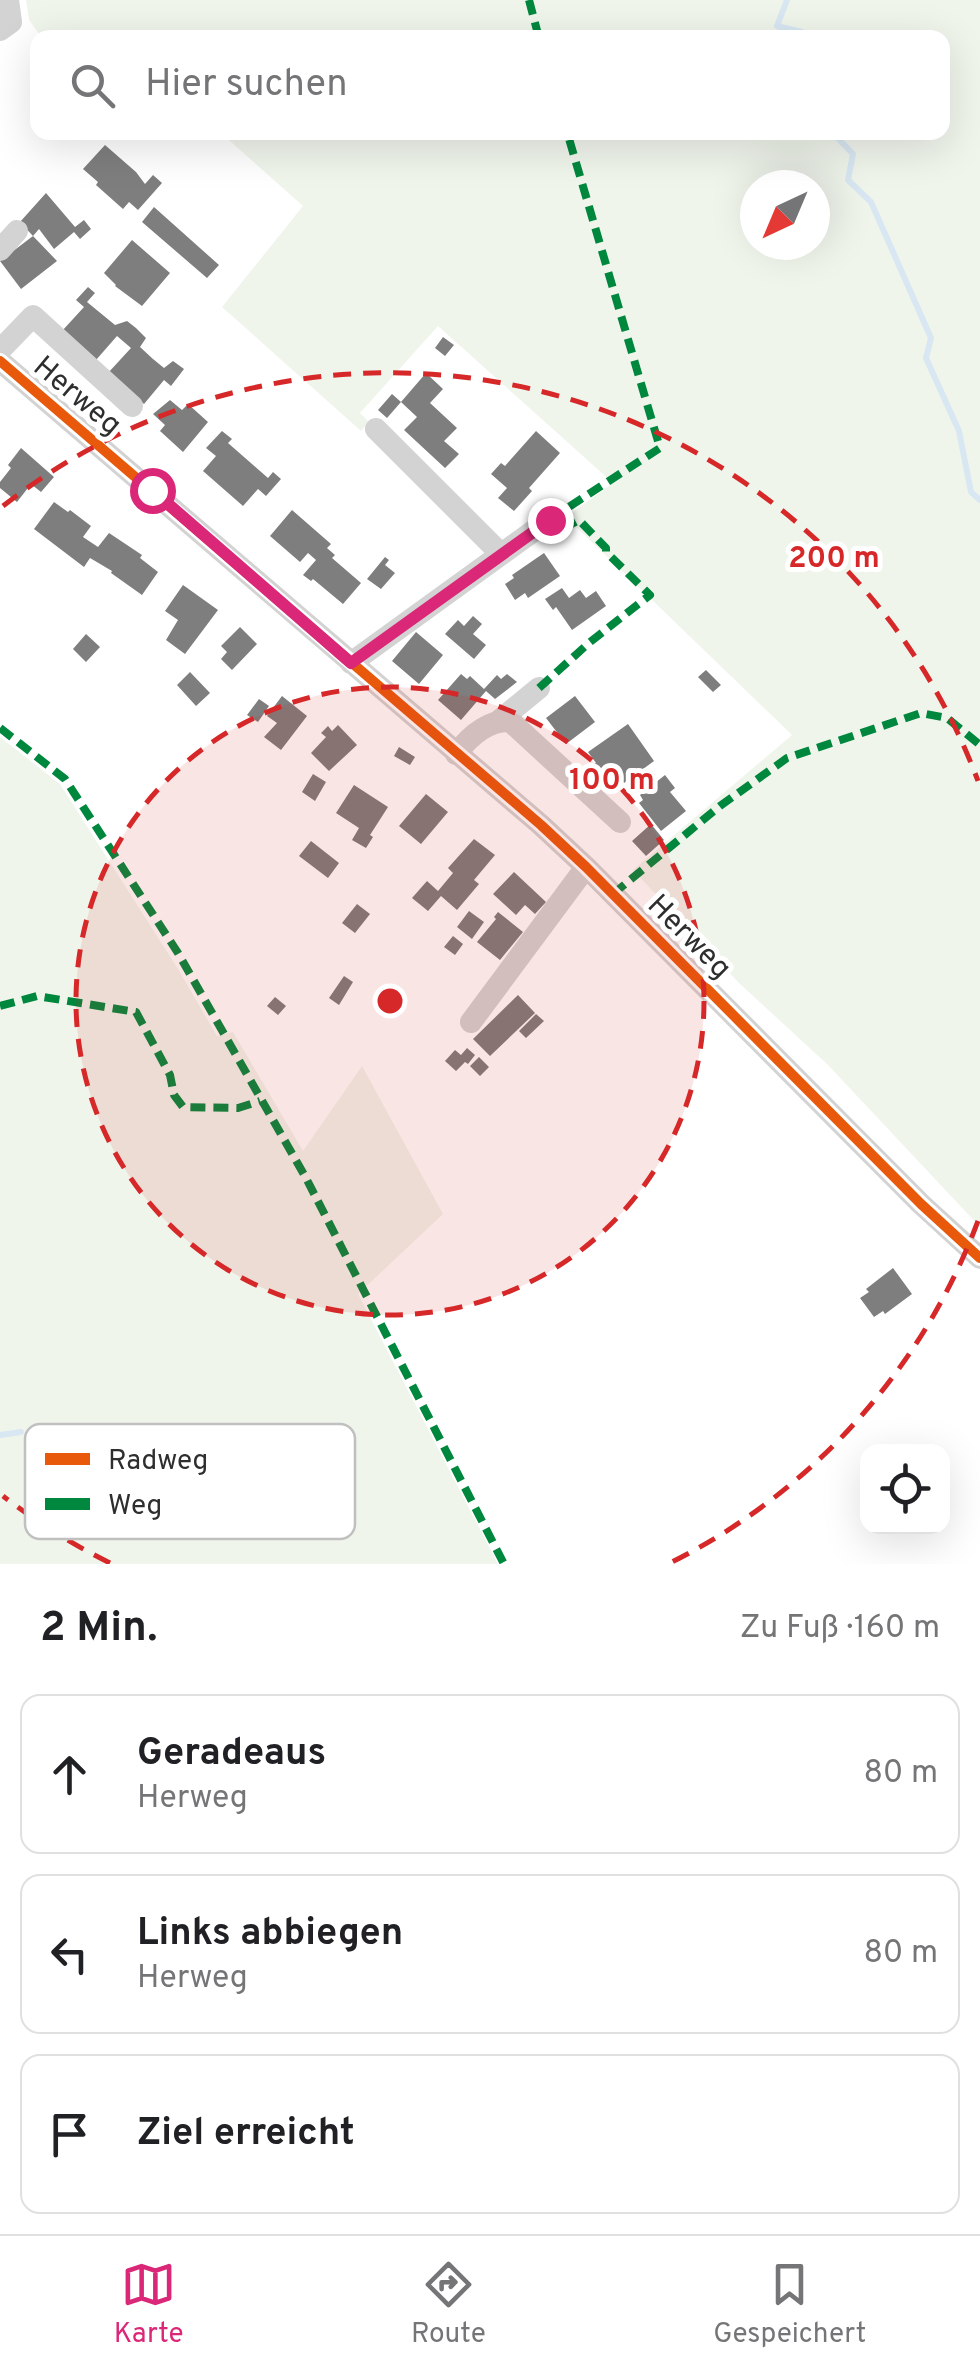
<!DOCTYPE html>
<html lang="de">
<head>
<meta charset="utf-8">
<style>
  :root { --surface:#fff; --page:#f2f2f2; --text:#202124; --muted:#757577; --line:#e0e0e0; --accent:#db2777 }
  body { margin:0; font-family:Overpass,sans-serif; background:var(--page); color:var(--text) }
  .controls { position:absolute; right:30px; bottom:30px; display:grid; overflow:hidden; border-radius:20px; box-shadow:0 10px 40px #0002 }
  .controls button { width:90px; height:90px; display:grid; place-items:center; padding:0; border:0; border-bottom:2px solid var(--line); background:var(--surface); color:var(--text); font:50px sans-serif }
  .compass { position:absolute; left:740px; top:170px; width:90px; height:90px; border-radius:50%; background:var(--surface); box-shadow:0 10px 40px #0002; rotate:224deg }
  .stop { position:absolute; width:30px; height:30px; margin:-22px; border:8px solid #db2777; border-radius:50%; background:#fff }
  .stop.end { background:#db2777; border-color:#fff; box-shadow:0 2px 10px #0008 }
  .list { margin:0; padding:0; list-style:none }
  h2 { display:flex; justify-content:space-between; align-items:center; height:130px; margin:0; padding:0 40px; font-size:42px }
  h2 small { font-size:32px; font-weight:400; color:var(--muted) }
  .list li { display:grid; grid-template-columns:65px 1fr auto; gap:30px; align-items:center; box-sizing:border-box; height:160px; margin:0 20px 20px; padding:0 20px; border:2px solid var(--line); border-radius:20px }
  .list b { display:block; font-size:38px; white-space:nowrap }
  .list p { margin:0; font-size:32px; white-space:nowrap; color:var(--muted) }
  .list em { font-size:32px; font-style:normal; color:var(--muted) }
  .icon { flex:none; width:55px; height:55px; fill:none; stroke:currentColor; stroke-width:2; stroke-linecap:round; stroke-linejoin:round }
  .map { position:relative; flex:none; width:980px; height:1564px; overflow:hidden }
  .search { position:absolute; background:var(--surface); box-shadow:0 10px 40px #0002; left:30px; right:30px; top:30px; height:110px; display:flex; align-items:center; gap:25px; box-sizing:border-box; padding:0 35px; border-radius:20px; color:var(--muted); font-size:38px }
  .sheet { height:670px; background:var(--surface) }
  nav { display:flex; justify-content:space-around; align-items:center; box-sizing:border-box; height:140px; border-top:2px solid var(--line); background:var(--surface); font-size:28px; color:var(--muted) }
  nav a { display:grid; justify-items:center; gap:5px }
  nav .on { color:var(--accent) }
  .map>svg:first-child { display:block }
</style>
</head>
<body>
<div class="map">
<svg width="980" height="1564" viewBox="0 0 980 1564">
  <rect width="100%" height="100%" fill="#fff"/>
  <path fill="#f0f5ec" fill-rule="evenodd" d="M26 0H980V1227L828 1065 739 983 633 870 792 735 566 517 613 483 438 326 360 413 369 422 361 431 222 307 303 206 221 133 942 132V38H42L29 20ZM755 185H815V245H755Z
    M0 737 60 784 178 969 217 1036 233 1032 303 1151 362 1066 443 1214 358 1294 498 1564H0Z"/>
  <g fill="none" stroke-linecap="round" stroke-linejoin="round">
    <path stroke="#d8e7f2" stroke-width="6" d="M787 0 777 26 802 32 805 38
      M832 132 853 154 848 180 871 202 931 338 926 358 959 431 971 492 980 500
      M0 1435 21 1432"/>
  </g>
  <path fill="#7e7e7e" d="M105 145 136 172 145 184 153 175 162 183 138 210 129 202 123 209 96 185 98 182 83 169Z
    M46 193 75 227 84 220 91 229 80 239 74 232 54 249 39 229 33 236 20 222Z
    M154 207 219 265 207 278 142 222Z
    M33 236 57 261 21 289 0 261Z
    M132 240 170 273 142 306 115 286 116 285 104 273Z
    M88 287 95 293 87 302 115 325 127 321 136 328 146 338 140 347 153 359 164 368 173 361 184 369 171 386 164 380 144 404 108 373 131 348 117 336 96 360 62 331 84 307 76 300Z
    M443 337 454 345 445 356 435 348Z
    M426 373 443 389 430 403 457 428 444 441 459 454 445 468 404 430 417 417 401 402 387 418 378 410 392 394 401 402Z
    M170 400 182 410 188 404 208 422 183 452 160 431 165 425 153 414Z
    M222 431 232 439 228 443 268 478 273 472 281 479 266 496 258 489 243 506 203 471 216 456 206 448Z
    M536 431 560 453 529 488 532 491 514 511 498 498 507 488 491 474 501 463 505 466Z
    M21 448 54 477 41 492 31 484 17 502 0 488V482L11 468 8 465Z
    M54 502 68 512 70 510 91 526 83 537 98 547 109 533 142 555 140 558 158 572 142 595 111 573 112 571 90 558 84 567 34 529Z
    M292 510 331 544 327 548 335 555 332 558 361 583 343 604 313 579 311 581 303 575 316 560 308 553 300 562 270 536Z
    M544 553 560 576 528 598 525 593 515 600 505 584 514 578 512 575Z
    M385 557 389 560 385 565 395 573 381 589 367 579Z
    M183 585 218 610 185 654 166 640 178 620 165 611Z
    M562 588 569 598 580 590 586 598 596 591 606 606 572 630 556 607 553 610 545 599Z
    M473 616 482 624 473 634 486 645 474 659 445 634 458 620 464 626Z
    M240 627 257 644 232 670 221 659 227 652 221 646Z
    M416 632 443 655 419 684 392 661Z
    M86 634 100 647 86 662 73 649Z
    M706 670 721 685 713 692 698 677Z
    M190 672 210 693 196 706 177 685Z
    M461 674 467 679 470 676 484 689 497 675 501 679 507 674 517 682 495 699 486 691 461 720 438 700Z
    M282 696 307 716 281 750 264 737 277 723 267 716Z
    M575 696 595 722 566 744 546 718Z
    M259 699 269 706 258 722 247 715Z
    M628 724 654 761 624 783 619 775 612 780 606 771 600 775 593 765 596 763 588 752Z
    M338 725 357 745 329 771 311 753 326 737 321 733 328 726 332 731Z
    M399 747 415 757 410 765 394 756Z
    M313 774 326 782 315 801 302 792Z
    M665 775 675 788 670 792 686 811 661 831 639 803 643 800 640 795Z
    M354 785 388 807 370 835 373 837 366 848 352 840 359 828 336 813Z
    M426 794 448 812 421 844 399 826Z
    M651 824 664 840 646 856 632 841Z
    M474 839 495 855 474 880 479 884 457 910 441 896 428 911 412 898 427 881 438 891 453 873 448 868Z
    M311 841 339 863 328 878 299 856Z
    M514 872 546 902 535 914 525 905 516 915 493 894Z
    M357 904 370 914 355 933 342 923Z
    M469 911 484 922 472 939 457 927Z
    M498 912 523 932 500 960 477 942 496 919 494 917Z
    M453 936 463 944 455 955 444 947Z
    M344 976 353 982 339 1005 329 998Z
    M518 995 535 1013 490 1056 473 1039Z
    M275 997 286 1006 278 1015 267 1006Z
    M536 1014 544 1021 526 1038 519 1031Z
    M467 1048 475 1055 468 1064 465 1062 456 1071 445 1061 455 1050 461 1055Z
    M479 1057 489 1067 480 1076 470 1066Z
    M893 1268 912 1294 885 1314 883 1311 874 1317 860 1298 869 1292 866 1289Z"/>
  <g fill="none" stroke-linecap="round" stroke-linejoin="round">
    <path stroke="#d3d3d3" stroke-width="22" d="M0 30 11 22 8 0
      M0 250 17 231
      M0 350 33 316 132 406
      M0 361 541 825 586 867 921 1204 980 1258
      M376 429 501 554
      M351 663 550 519
      M500 720 539 688
      M456 754C469 737 487 720 510 721L620 822
      M471 1022 586 867"/>
    <path stroke="#00873e" stroke-width="8" stroke-dasharray="15 8" stroke-linecap="butt" d="M529 0 539 38
      M550 519 660 448 567 132
      M539 688 590 642 650 595 606 552V548L579 520 568 526
      M0 728 65 779 178 953 306 1178 504 1564
      M613 894 720 806 787 758 921 713 947 718 980 745
      M0 1006 37 996 136 1012 170 1075 174 1095 183 1107 238 1108 260 1101"/>
    <g stroke="#fff" stroke-width="16">
      <path id="cycleway" d="M0 361 541 825 586 867 921 1204 980 1258"/>
    </g>
    <use href="#cycleway" stroke="#e8590c" stroke-width="10"/>
  </g>
  <g fill="none" stroke-linecap="round" stroke-linejoin="round">
    <path stroke="#db2777" stroke-width="12" d="M152 490 351 663 550 520"/>
  </g>
  <circle cx="390" cy="1001" r="314" fill="#d62828" fill-opacity=".12"/>
  <g fill="none" stroke="#d62828" stroke-width="5" stroke-dasharray="18 12">
    <circle cx="390" cy="1001" r="314"/>
    <path d="M978 1221A628 628 0 0 1 670 1563M110 1563A628 628 0 0 1 3 1496M3 506A628 628 0 0 1 978 781"/>
  </g>
  <g text-anchor="middle" stroke-width="10" stroke-linejoin="round" paint-order="stroke">
    <g font-size="30" fill="#2e2e2e" stroke="#fff">
      <text transform="translate(78 395) rotate(40)" y="10">Herweg</text>
      <text transform="translate(690 936) rotate(45)" y="10">Herweg</text>
    </g>
  </g>
  <rect x="25" y="1424" width="330" height="115" rx="15" fill="#fff" stroke="#c0c0c0" stroke-width="2.5"/>
  <rect x="45" y="1453" width="45" height="12" fill="#e8590c"/>
  <rect x="45" y="1498" width="45" height="12" fill="#00873e"/>
  <g font-size="28" fill="#2e2e2e">
    <text x="108" y="1469">Radweg</text>
    <text x="108" y="1514">Weg</text>
  </g>
  <circle cx="390" cy="1001" r="15" fill="#d62828" stroke="#fff" stroke-width="5"/>
  <g font-size="30" text-anchor="middle" font-weight="bold" fill="#d62828" stroke="#fff" stroke-width="10" stroke-linejoin="round" paint-order="stroke">
    <text x="834" y="567">200 m</text>
    <text x="612" y="789">100 m</text>
  </g>
</svg>
<div class="controls">
<button><svg class="icon" aria-label="locate" viewBox="0 0 24 24"><circle cx="12" cy="12" r="6"/><path d="M12 2v4M12 18v4M2 12h4M18 12h4"/></svg></button>
</div>
<svg class="compass" viewBox="-18 -18 36 36"><path d="M0-13l5 13h-10z" fill="#e53935"/><path d="M0 13l5-13h-10z" fill="#757577"/></svg>
<div class="stop" style="left:152px;top:490px"></div>
<div class="stop end" style="left:550px;top:520px"></div>
<div class="search"><svg class="icon" aria-label="search" viewBox="0 0 24 24"><circle cx="10" cy="10" r="6"/><path d="M15 15l6 6"/></svg>Hier suchen</div>
</div>
<section class="sheet">
<h2>2 Min.<small>Zu Fuß · 160 m</small></h2>
<ul class="list">
<li><svg class="icon" aria-label="ahead" viewBox="0 0 24 24"><path d="M12 20V5M6 11l6-6 6 6"/></svg><div><b>Geradeaus</b><p>Herweg</p></div><em>80 m</em></li>
<li><svg class="icon" aria-label="left" viewBox="0 0 24 24"><path d="M17 20v-9H6M10 6l-5 5 5 5"/></svg><div><b>Links abbiegen</b><p>Herweg</p></div><em>80 m</em></li>
<li><svg class="icon" aria-label="arrive" viewBox="0 0 24 24"><path d="M6 21V4h12l-3 4 3 4H6"/></svg><div><b>Ziel erreicht</b></div></li>
</ul>
</section>
<nav>
<a class="on"><svg class="icon" aria-label="map" viewBox="0 0 24 24"><path d="M3 6l6-2 6 2 6-2v14l-6 2-6-2-6 2zM9 4v14M15 6v14"/></svg>Karte</a>
<a><svg class="icon" aria-label="directions" viewBox="0 0 24 24"><path d="M12 3l9 9-9 9-9-9zM9 14v-3h6M13 9l2 2-2 2"/></svg>Route</a>
<a><svg class="icon" aria-label="saved" viewBox="0 0 24 24"><path d="M7 4h10v16l-5-4-5 4z"/></svg>Gespeichert</a>
</nav>
</body>
</html>
